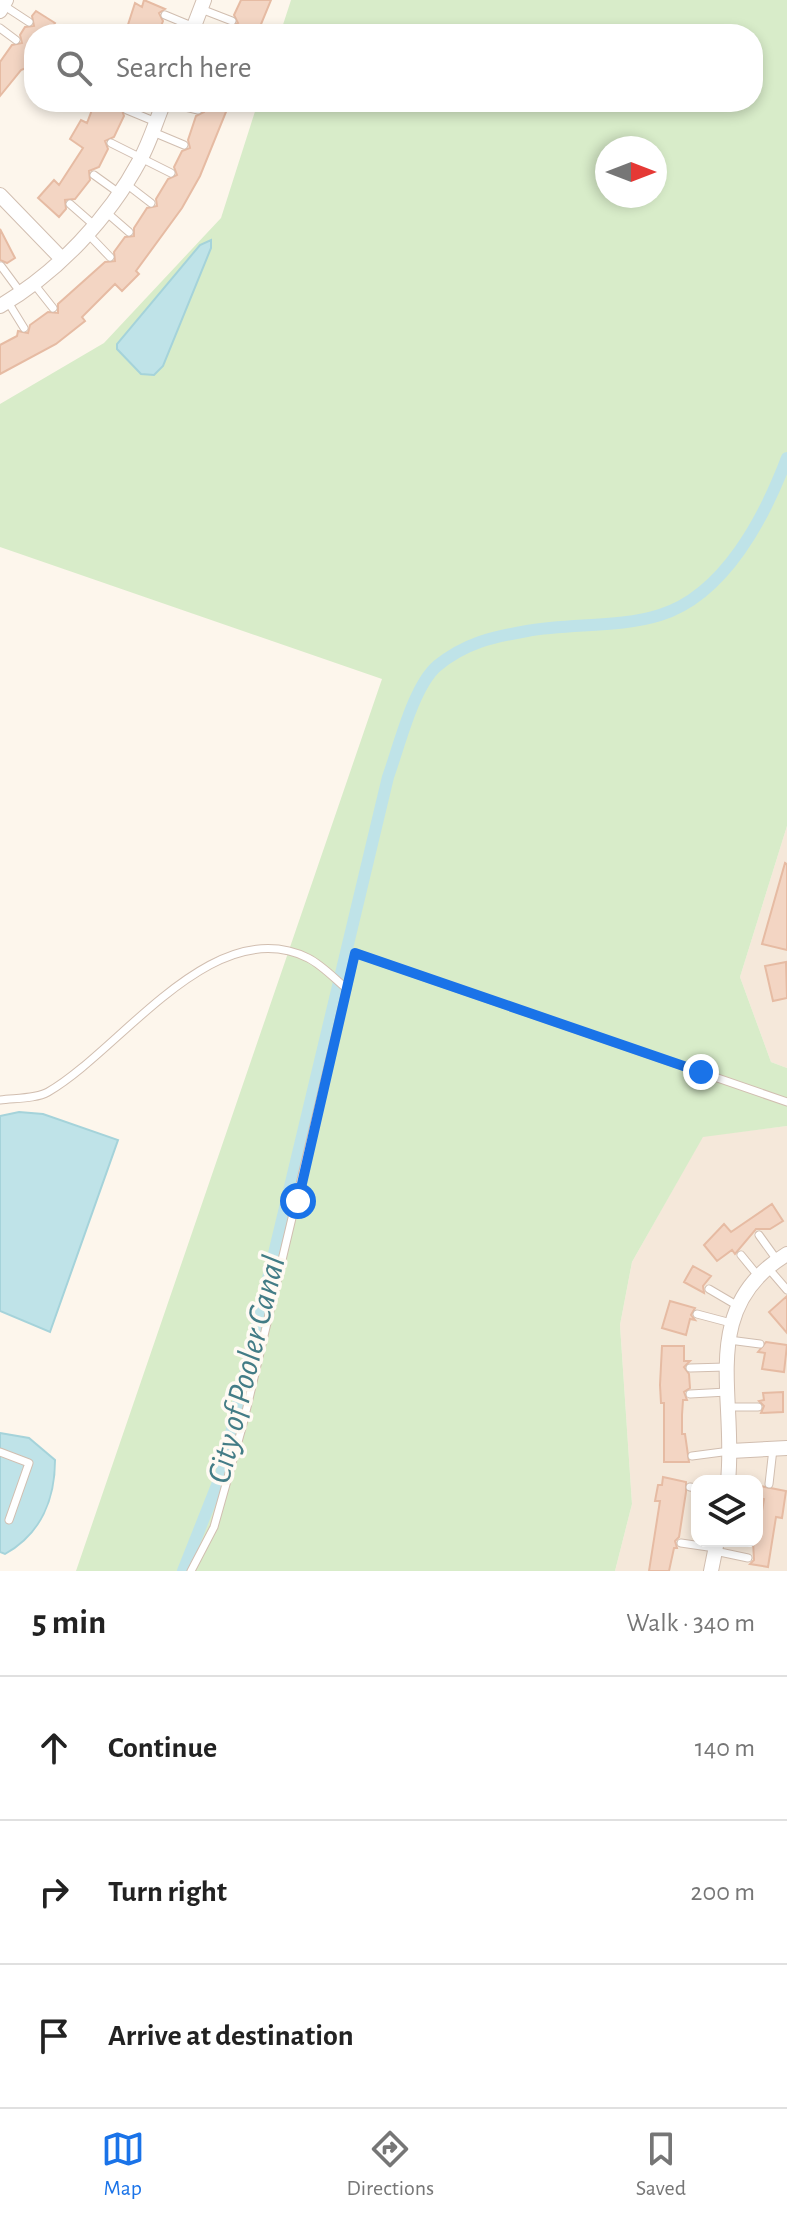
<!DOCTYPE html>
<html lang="en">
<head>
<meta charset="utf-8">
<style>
  :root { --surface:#fff; --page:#f6f6f6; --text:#222; --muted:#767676; --line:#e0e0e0; --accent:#1a73e8 }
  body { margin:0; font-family:"Alegreya Sans",sans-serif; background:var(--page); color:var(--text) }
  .controls { position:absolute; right:24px; bottom:24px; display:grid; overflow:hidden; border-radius:16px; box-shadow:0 4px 12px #0003 }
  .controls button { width:72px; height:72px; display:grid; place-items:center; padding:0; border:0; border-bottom:2px solid var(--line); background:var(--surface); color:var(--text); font:40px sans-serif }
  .compass { position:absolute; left:595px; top:136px; width:72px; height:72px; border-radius:50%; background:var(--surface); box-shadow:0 4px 12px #0003; rotate:90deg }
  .stop { position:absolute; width:24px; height:24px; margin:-18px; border:6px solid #1a73e8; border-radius:50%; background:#fff }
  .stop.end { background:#1a73e8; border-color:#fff; box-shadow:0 2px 8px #0008 }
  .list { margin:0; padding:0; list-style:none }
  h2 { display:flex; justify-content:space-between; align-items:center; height:104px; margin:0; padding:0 32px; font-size:34px }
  h2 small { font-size:26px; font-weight:400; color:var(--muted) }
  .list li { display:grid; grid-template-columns:52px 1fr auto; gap:24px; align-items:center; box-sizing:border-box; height:144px; padding:0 32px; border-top:2px solid var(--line) }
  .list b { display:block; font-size:30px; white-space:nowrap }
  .list em { font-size:26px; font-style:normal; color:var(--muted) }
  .icon { flex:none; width:44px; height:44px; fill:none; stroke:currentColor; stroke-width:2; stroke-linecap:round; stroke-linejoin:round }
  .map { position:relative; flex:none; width:787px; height:1571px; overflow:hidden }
  .search { position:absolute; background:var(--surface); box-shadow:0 4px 12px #0003; left:24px; right:24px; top:24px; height:88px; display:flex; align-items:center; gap:20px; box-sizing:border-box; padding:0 28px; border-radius:32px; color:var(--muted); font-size:30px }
  .sheet { height:536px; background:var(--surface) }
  nav { display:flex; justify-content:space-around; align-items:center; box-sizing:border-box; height:112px; border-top:2px solid var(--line); background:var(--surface); font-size:22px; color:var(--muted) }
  nav a { display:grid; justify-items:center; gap:4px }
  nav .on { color:var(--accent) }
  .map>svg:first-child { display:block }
</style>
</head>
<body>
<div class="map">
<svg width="787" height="1571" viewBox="0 0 787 1571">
  <rect width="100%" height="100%" fill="#fdf6ec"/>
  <path fill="#f5e8da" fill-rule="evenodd" d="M787 826V1068L771 1062 740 977Z
    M787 1126V1571H615L632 1504 620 1325 632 1262 703 1136ZM697 1481H757V1541H697Z"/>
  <path fill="#d8ecc9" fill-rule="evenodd" d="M291 0H787V826L740 977 771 1062 787 1068V1126L703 1137 632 1262 620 1325 632 1504 615 1571H76L382 679 0 547V404L104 343 221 218 258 102H753V34H280ZM607 148H655V196H607Z"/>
  <path fill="#bfe3e8" stroke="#a5d3da" stroke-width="2" d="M211 240V248L163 366 154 375 141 374 117 349V344L200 245Z
    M19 1112 43 1114 118 1140 50 1332 0 1311V1116Z
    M0 1433 29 1438 55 1460C55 1499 41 1534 5 1554L0 1552Z"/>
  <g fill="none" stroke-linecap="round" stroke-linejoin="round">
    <path stroke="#bfe3e8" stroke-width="12" d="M183 1571 221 1475 388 777C399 747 413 687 437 666 465 643 492 637 527 631 570 623 619 628 660 615 725 595 765 516 787 458"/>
  </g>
  <path fill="#f3d5c3" stroke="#e6bba3" stroke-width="2" d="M144 0 165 9 159 13 163 21 158 34H125L135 3 142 7Z
    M241 0H271L257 34H228L230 27 238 23 234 15Z
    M36 11 55 23 48 34H34V75L26 68 21 70 0 96V62L12 45 22 43 20 35 25 27 34 26 32 16Z
    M95 102H130L121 107 124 116 114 137 105 141 108 149 99 167 89 171 90 180 75 199 65 200 66 209 59 217 38 198 54 180 59 185 83 148 70 139 81 120 87 123Z
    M201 102H230L200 176 182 208 136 271 139 274 122 291 115 284 82 317 85 321 56 344 0 374V345L17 336 18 331 28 333 30 325 48 312 58 313V304L105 262 115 261 114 252 125 237 134 236V228L147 208 157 206 156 199 168 179 177 175 174 167 182 151 190 148 188 140 196 116 204 112Z
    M0 229 15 258 7 263 0 260Z
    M785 863 787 864V950L762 944Z
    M786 962 787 998 773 1001 765 966Z
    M772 1204 783 1221 770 1229H756L735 1254 732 1250 717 1261 704 1245 724 1224 731 1232Z
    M693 1266 711 1276 703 1286 704 1293 684 1282Z
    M787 1296V1333L769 1312Z
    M670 1301 695 1308 691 1315 695 1320 690 1319 686 1335 662 1328Z
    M766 1342 787 1345 784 1372 762 1369 765 1353 758 1352Z
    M662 1346H684V1361H690L684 1367 689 1374 690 1388 684 1392 687 1400H683L682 1415V1434H685L689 1462H664V1403H661L660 1385Z
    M783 1392V1412L761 1413 764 1406 759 1401 764 1400 763 1393Z
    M663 1477 686 1482V1492L679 1537 675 1541 677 1548H674L669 1571H649L660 1501H655L658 1485H662Z
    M760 1486 786 1491 782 1518 776 1517 768 1567 750 1564 754 1560 753 1541H757L764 1499 758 1498Z"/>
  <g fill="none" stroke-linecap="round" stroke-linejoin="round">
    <g stroke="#d1beb0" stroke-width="9">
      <path id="lane" d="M3 5 29 22
        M201 9 232 21
        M165 15 194 27
        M0 28 16 40
        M164 102 198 110
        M127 110 156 122
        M153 132 184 145
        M111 143 171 173
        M94 175 119 193
        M125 183 151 203
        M70 204 94 225
        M106 212 129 232
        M88 234 110 257
        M1 266 21 293
        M34 284 53 308
        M8 302 24 328
        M0 1100C14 1098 36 1099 48 1092 121 1050 213 911 308 958 322 965 335 979 347 989
        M759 1235 777 1260
        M741 1255 759 1277
        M769 1269 787 1290
        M709 1289 738 1306
        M697 1314 731 1323
        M729 1340 760 1344
        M690 1368 726 1367
        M690 1394 727 1392
        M727 1407H758
        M0 1452 29 1463 9 1520
        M692 1456 730 1451
        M769 1484 773 1449
        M690 1487 697 1488
        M681 1543 715 1548
        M715 1551 748 1558
        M191 1571 214 1527 243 1424 355 953 787 1102"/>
    </g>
    <g stroke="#d1beb0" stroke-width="16">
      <path id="street" d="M0 11 6 0
        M191 34 204 0
        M0 195 61 258
        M0 306C57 273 109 218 140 160 150 142 156 121 164 102
        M731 1451 787 1448
        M728 1481C737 1396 697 1308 787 1254
        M711 1571 717 1541"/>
    </g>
    <use href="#lane" stroke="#fff" stroke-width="7"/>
    <use href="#street" stroke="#fff" stroke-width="14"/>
  </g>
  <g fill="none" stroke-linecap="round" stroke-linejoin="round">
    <path stroke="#1a73e8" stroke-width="10" d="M298 1201 355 953 701 1072"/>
  </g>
  <g text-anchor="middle" stroke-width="7" stroke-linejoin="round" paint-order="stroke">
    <g font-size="34" font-style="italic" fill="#437c86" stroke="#fffaf3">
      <text transform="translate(245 1369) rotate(-76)" y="12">City of Pooler Canal</text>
    </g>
  </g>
</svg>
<div class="controls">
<button><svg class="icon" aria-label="layers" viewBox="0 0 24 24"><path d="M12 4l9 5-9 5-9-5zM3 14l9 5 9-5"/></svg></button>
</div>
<svg class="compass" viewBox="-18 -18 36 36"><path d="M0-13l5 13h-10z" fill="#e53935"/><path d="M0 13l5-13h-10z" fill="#767676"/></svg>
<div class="stop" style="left:298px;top:1201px"></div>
<div class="stop end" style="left:701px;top:1072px"></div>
<div class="search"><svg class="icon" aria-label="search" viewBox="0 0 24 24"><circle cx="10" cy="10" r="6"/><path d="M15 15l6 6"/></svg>Search here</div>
</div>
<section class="sheet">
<h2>5 min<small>Walk · 340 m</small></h2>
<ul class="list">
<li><svg class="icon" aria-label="ahead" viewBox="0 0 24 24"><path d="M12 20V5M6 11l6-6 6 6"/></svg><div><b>Continue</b></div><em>140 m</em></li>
<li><svg class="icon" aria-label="right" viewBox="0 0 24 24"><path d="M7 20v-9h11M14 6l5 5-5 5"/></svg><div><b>Turn right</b></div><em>200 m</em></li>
<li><svg class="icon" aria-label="arrive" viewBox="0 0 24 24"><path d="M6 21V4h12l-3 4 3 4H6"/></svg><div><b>Arrive at destination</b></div></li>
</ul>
</section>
<nav>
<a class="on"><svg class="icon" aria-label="map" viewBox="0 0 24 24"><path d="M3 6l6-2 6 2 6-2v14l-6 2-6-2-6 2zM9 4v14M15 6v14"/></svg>Map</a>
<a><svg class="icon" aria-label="directions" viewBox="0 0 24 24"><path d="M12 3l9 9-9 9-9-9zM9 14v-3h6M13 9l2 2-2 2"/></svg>Directions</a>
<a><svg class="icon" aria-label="saved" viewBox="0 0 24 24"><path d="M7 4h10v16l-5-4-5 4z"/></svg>Saved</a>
</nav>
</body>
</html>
